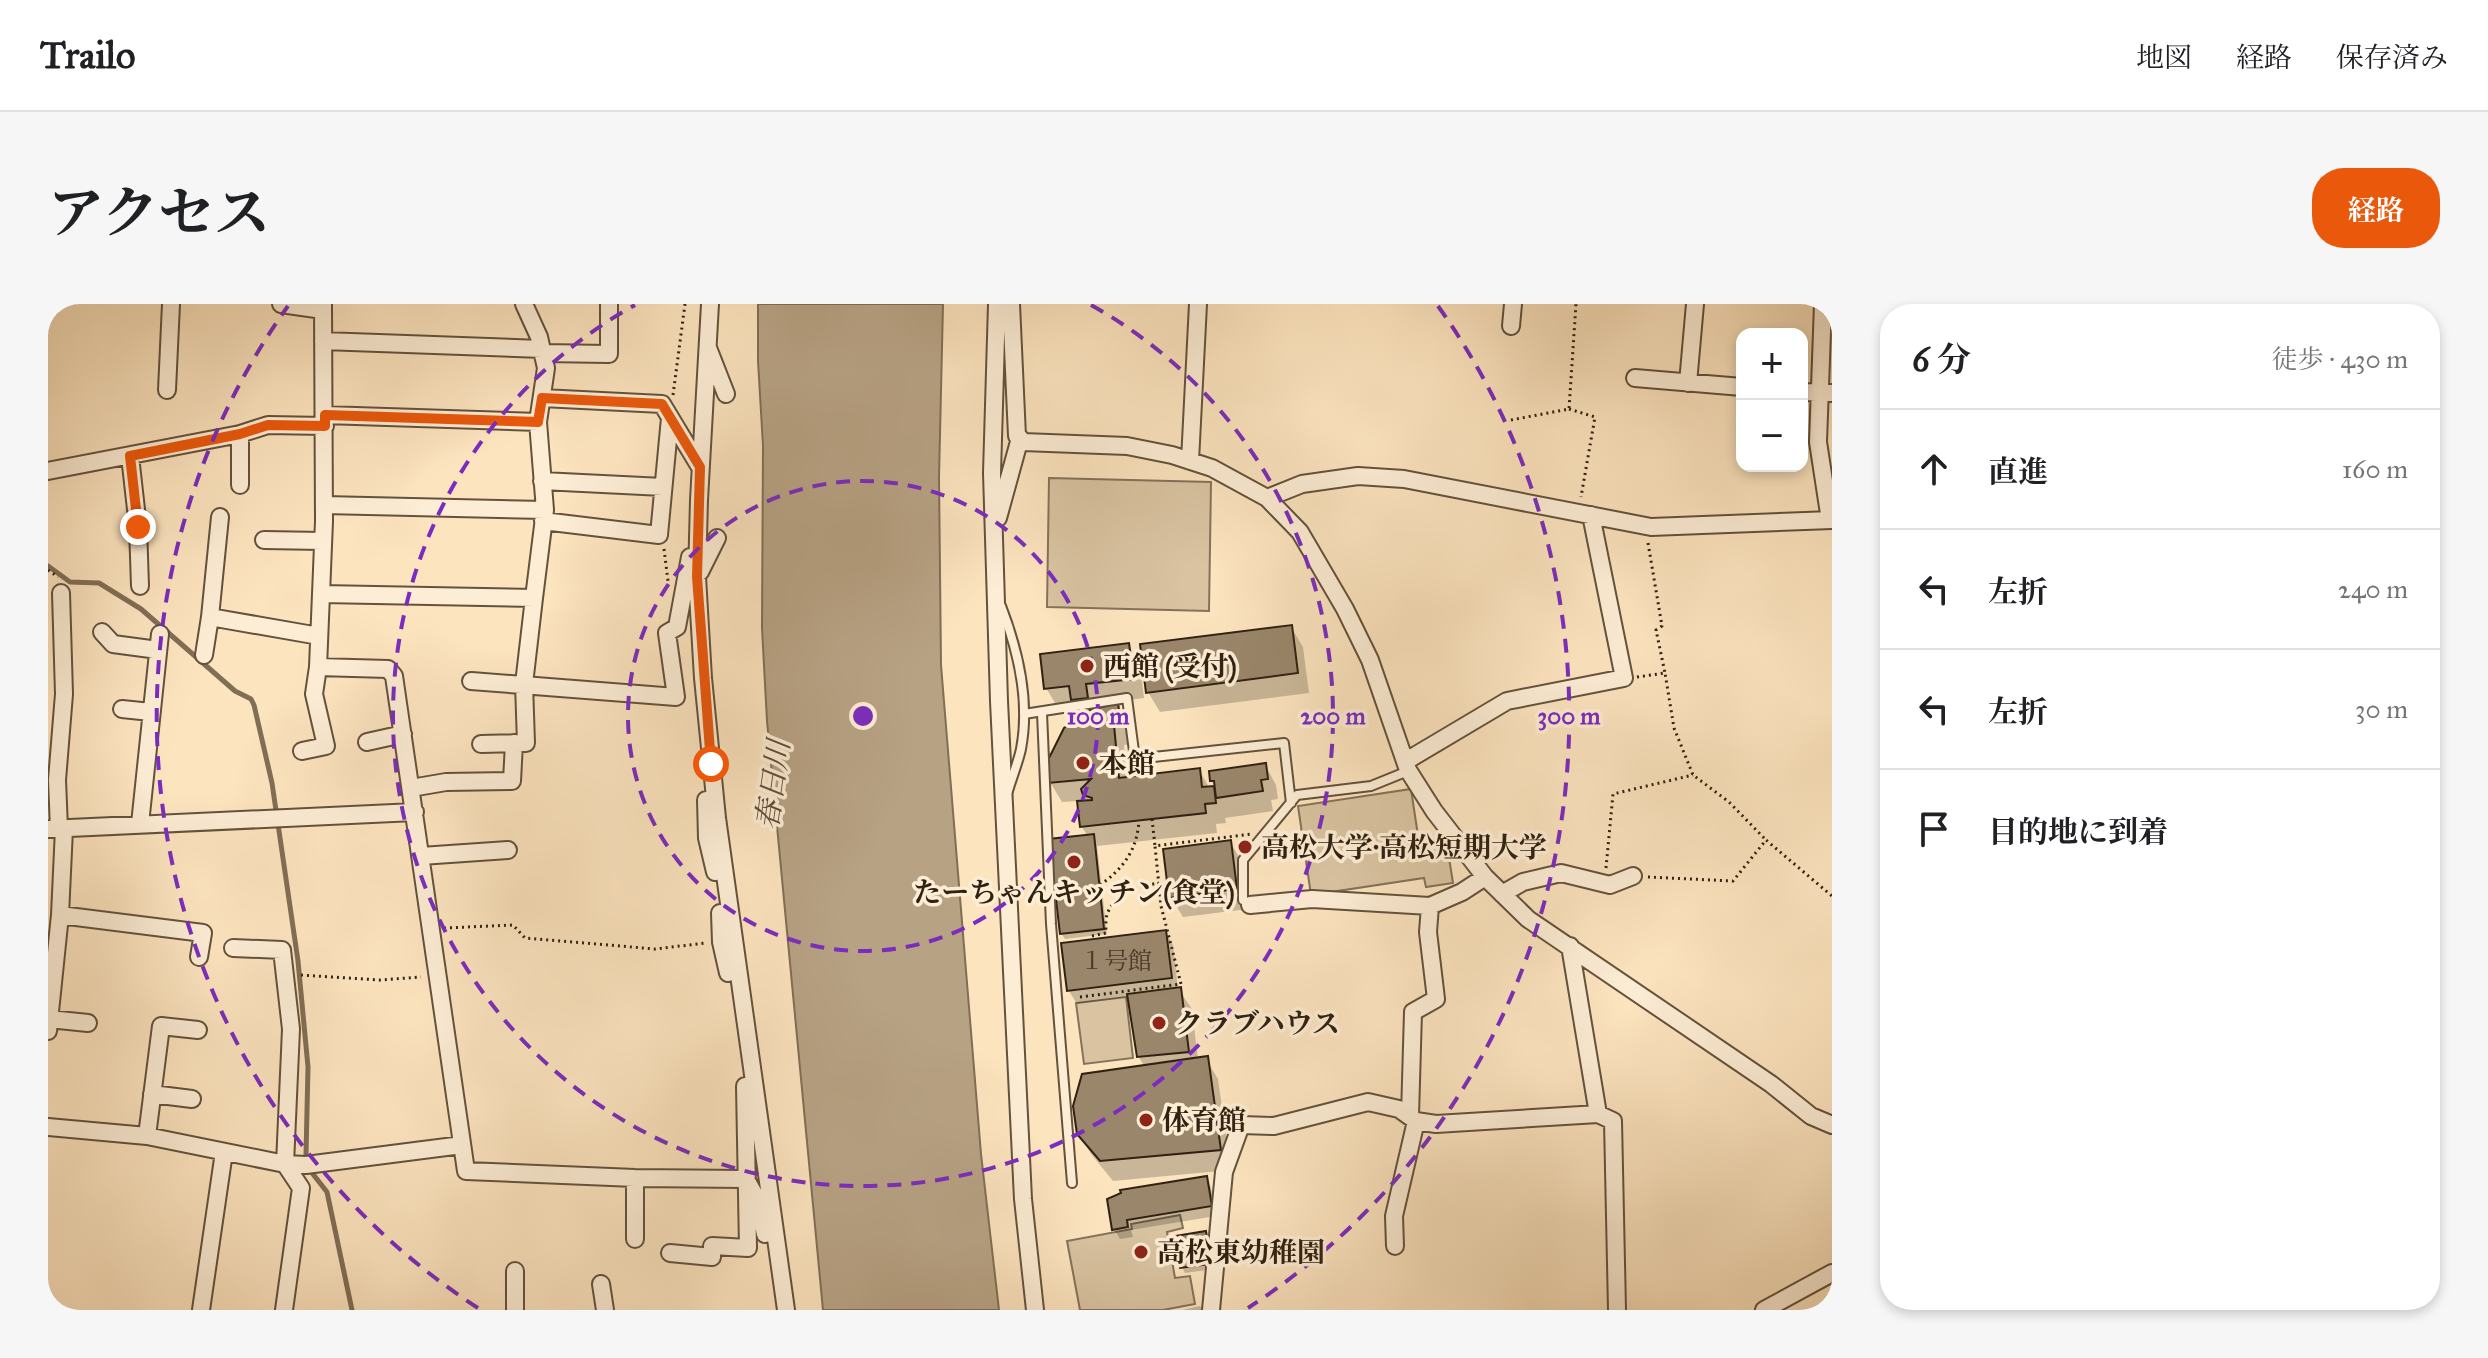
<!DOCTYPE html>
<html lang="ja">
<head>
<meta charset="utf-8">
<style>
  :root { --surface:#fff; --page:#f6f6f6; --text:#202124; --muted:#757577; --line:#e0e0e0; --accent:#ea580c }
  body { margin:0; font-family:"IM FELL Great Primer","Noto Serif JP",serif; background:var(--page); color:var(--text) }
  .controls { position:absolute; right:24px; top:24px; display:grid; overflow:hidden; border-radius:16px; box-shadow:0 4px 12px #0003 }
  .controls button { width:72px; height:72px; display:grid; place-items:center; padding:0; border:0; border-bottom:2px solid var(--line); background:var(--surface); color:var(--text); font:40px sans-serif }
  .stop { position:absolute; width:24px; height:24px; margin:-18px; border:6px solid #ea580c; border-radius:50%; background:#fff }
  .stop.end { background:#ea580c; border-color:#fff; box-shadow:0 2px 8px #0008 }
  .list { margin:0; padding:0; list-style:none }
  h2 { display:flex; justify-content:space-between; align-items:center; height:104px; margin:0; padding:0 32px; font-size:34px }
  h2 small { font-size:26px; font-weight:400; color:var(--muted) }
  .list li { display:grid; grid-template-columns:52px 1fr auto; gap:24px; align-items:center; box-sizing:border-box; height:120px; padding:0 32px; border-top:2px solid var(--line) }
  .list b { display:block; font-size:30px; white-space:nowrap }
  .list em { font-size:26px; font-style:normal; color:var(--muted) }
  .icon { flex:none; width:44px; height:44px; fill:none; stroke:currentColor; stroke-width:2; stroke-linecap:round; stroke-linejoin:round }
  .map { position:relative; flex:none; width:1784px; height:1006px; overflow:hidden; border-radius:32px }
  header { display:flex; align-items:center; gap:48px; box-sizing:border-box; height:112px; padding:0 40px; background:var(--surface); border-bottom:2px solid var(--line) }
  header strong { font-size:38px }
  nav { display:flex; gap:44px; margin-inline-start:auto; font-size:28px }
  .intro { display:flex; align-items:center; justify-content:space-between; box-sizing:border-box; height:192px; padding:0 48px }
  h1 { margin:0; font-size:56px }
  .button { padding:20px 36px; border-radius:32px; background:var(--accent); color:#fff; font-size:28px; font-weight:700 }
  main { display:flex; gap:48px; padding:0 48px }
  aside { flex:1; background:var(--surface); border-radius:32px; box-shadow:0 4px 12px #0003 }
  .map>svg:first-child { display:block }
</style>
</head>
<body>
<header>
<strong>Trailo</strong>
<nav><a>地図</a><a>経路</a><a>保存済み</a></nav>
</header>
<div class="intro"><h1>アクセス</h1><a class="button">経路</a></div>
<main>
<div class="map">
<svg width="1784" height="1006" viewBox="0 0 1784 1006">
  <rect width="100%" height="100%" fill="#fce4bf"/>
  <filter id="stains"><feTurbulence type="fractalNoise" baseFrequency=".0025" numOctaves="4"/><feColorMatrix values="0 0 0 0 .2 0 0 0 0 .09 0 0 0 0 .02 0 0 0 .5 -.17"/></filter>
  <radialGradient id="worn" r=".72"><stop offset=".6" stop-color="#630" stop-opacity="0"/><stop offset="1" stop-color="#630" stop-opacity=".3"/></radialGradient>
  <path fill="#d9c3a1" stroke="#847259" stroke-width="2" d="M1001 174 1163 178 1161 307 999 303Z
    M1363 485 1372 545 1399 541 1405 579 1378 583 1376 574 1263 591 1250 502Z
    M1078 693 1085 754 1036 760 1028 699Z
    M1132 911 1135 924 1119 928 1127 974 1142 972 1147 1000 1115 1006H1032L1019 937 1084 925 1083 920Z"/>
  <path fill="#b7a284" stroke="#816e56" stroke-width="2" d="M710 0H895L891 174 893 361 933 850 951 1006H775L719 417 714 324 715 142 710 57Z"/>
  <path fill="#0003" d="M1243 323 1255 343 1261 389 1112 408 1100 388Z
    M1080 342 1092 362 1096 394 1048 400 1049 407 1069 402 1081 422 1083 440 1076 441 1079 475 1151 466 1162 485 1169 484 1164 476 1217 461 1228 481 1230 495 1223 496 1225 507 1177 514 1178 519 1168 520 1169 529 1049 542 1059 630 1017 635 1013 629 1040 533 1034 523 1031 497 1014 498 1002 478 1035 414 1029 402 1010 404 998 384Z
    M1182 538 1194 558 1200 605 1135 613 1123 593Z
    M1117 628 1125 641 1130 685 1144 705 1150 756 1158 755 1170 775 1183 866 1065 877 1043 850 1031 829 1097 763 1090 752 1082 693 1029 700 1021 687 1015 641Z
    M1158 874 1163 884 1168 912 1083 926 1085 933 1072 935 1066 925 1075 891Z
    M1157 930 1160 936 1165 965 1137 969 1134 963Z
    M1152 1002 1155 1006H1135Z"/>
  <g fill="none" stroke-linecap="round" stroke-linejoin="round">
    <path stroke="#816e56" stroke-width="5" d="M0 262 22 278 51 279 93 305 187 387 203 395 206 401 224 479 250 657 260 763 258 851
      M261 865 279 888 304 1006"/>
  </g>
  <path fill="#9a866b" stroke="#302111" stroke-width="2" d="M1244 321 1250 369 1098 389 1092 340Z
    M1081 339 1086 375 1038 380 1040 394 1023 396 1021 382 996 385 992 350Z
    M1070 399 1073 421H1066L1071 474 1152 464 1154 483 1166 482 1168 499 1157 500 1158 509 1032 523 1029 497 1044 496V494L1035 491 1033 485 1043 475 1000 479 1001 454 1016 424 1042 406Z
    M1218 459 1220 475 1213 476 1215 487 1168 494 1166 477H1162L1161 467Z
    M1046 530 1056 625 1012 630 1001 535Z
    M1183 536 1189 585 1121 594 1115 545Z
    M1118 626 1124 674 1019 687 1013 639Z
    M1133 683 1141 748 1089 753 1079 690Z
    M1160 752 1173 846 1052 857 1029 830 1025 802 1034 770Z
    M1159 872 1164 902 1079 916 1080 923 1064 926 1059 895 1073 889 1072 886Z
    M1158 927 1163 960 1132 964 1127 932Z"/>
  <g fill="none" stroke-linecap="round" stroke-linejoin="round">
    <g stroke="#63523c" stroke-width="12">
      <path id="lane" d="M953 302C970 346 982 398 973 445 970 459 964 473 960 487
        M994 409 1003 620 1024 879
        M976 410 1079 394 1087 455 1236 439 1243 499
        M1195 596V556L1249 491 1323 482 1360 467"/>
    </g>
    <g stroke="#63523c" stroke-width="20">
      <path id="street" d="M233 0 275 6
        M662 0 651 196 649 273 655 374 669 514 738 1006
        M949 0 944 169 951 397 975 895 987 1006
        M963 0 969 132 975 138 1079 142 1124 151 1164 164 1219 194 1252 228 1297 305 1322 356 1360 466 1386 507 1437 573 1480 615 1723 780 1763 812 1784 821
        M1775 0 1770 138 1782 216
        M1463 22 1465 0
        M275 37 494 45
        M660 44 678 90
        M495 49 561 50V0
        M1587 74 1694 83
        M1640 79 1647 0
        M119 86 123 0
        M1754 88 1784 89
        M494 94 614 100 652 163
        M277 111 490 118
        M192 130V181
        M82 152 90 223 92 282
        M1142 157 1150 0
        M0 167 192 130 220 121 277 122
        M494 177 615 183
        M1219 194 1254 180 1310 172 1356 175 1603 223 1784 216
        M276 201 497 206 490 118 498 64 491 33 476 0
        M172 213 162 313 271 332
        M950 214 972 134
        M495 217 611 231 622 114
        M216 236 275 237
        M652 268 669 234
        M273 290 486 294 497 206
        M54 328 65 340 110 346
        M156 351 162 313
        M270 363 340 365 346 372 418 867 587 874 698 875 710 897 717 930
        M423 377 628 393 619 329 629 323 642 253
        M74 405 103 408
        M319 438 355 430
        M433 440 478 439 476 380 486 294
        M254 447 278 442 266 390 270 363 276 217 275 0
        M1358 457 1459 397 1576 374 1543 211
        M363 484 398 478 464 477 466 439
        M658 496 659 534 667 568
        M92 520 112 330
        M0 525 367 508
        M11 525 9 476 16 390 13 289
        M373 552 460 546
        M1454 590 1475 578 1513 569 1562 581 1585 572
        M1202 601 1264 595 1382 602 1414 588 1437 573
        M672 609 673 638 680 669
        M12 611 155 629 151 653
        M185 644 234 646 243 725 237 860 253 884 236 1006
        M1 715 40 719
        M0 727 12 611 16 525
        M104 790 144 795
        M1550 810 1565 817 1569 1006
        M1362 812 1365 708 1388 695 1380 628 1382 602
        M0 823 99 832 237 860 258 861 414 841
        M99 832 113 722 150 726
        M587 874V935
        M1347 942 1346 912 1368 817
        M622 949 664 953V942L700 944 697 782
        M467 967V1006
        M553 980 557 1006
        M153 1006 176 848
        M1163 1006 1176 868 1193 821 1226 822 1320 798 1351 805 1368 817 1388 820 1550 810 1522 642
        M1716 1006 1784 969"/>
    </g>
    <path stroke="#302111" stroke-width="3" stroke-dasharray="2 4" stroke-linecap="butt" d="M625 91 637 0
      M1521 105 1547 113 1533 193
      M1463 116 1521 105 1528 0
      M1600 239 1614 322 1608 326 1617 369
      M616 245 620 277
      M0 266 10 273
      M1589 373 1617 369 1626 424 1645 471 1681 498 1718 536
      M1104 515 1107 542
      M1558 564 1565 490 1645 471
      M1600 573 1685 577 1718 536 1784 592
      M1052 581C1075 565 1089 546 1091 517
      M396 624 465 621 477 634 607 645 658 639
      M1044 632 1058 629C1058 623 1057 614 1060 608 1068 588 1092 582 1111 579
      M253 671 332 676 373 673
      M1032 693 1133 680 1113 602 1107 542 1203 530"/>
    <use href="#lane" stroke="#fdedd5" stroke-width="8"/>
    <use href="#street" stroke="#fdedd5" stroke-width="16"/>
  </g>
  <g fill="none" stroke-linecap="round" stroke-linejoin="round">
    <path stroke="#ea580c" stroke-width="10" d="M90 223 82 152 192 130 220 121 277 122V111L490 118 494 94 614 100 652 163 649 273 663 460"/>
  </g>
  <g fill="none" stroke="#7b2cbf" stroke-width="4" stroke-dasharray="14 10">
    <circle cx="815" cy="412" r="235"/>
    <path d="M1043 1A470 470 0 1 1 587 1"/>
    <path d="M430 1004A706 706 0 0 1 240 2M1390 2A706 706 0 0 1 1200 1004"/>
  </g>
  <g fill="#8f2418" stroke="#fdedd5" stroke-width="3">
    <circle cx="1039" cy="362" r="8"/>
    <circle cx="1035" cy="459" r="8"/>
    <circle cx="1197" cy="543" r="8"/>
    <circle cx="1026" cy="558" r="8"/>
    <circle cx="1111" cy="719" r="8"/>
    <circle cx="1098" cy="816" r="8"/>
    <circle cx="1093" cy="948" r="8"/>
  </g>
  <g text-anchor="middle" stroke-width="7" stroke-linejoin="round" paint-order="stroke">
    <g font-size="24" fill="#4a3a28">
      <text x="1068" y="665">１号館</text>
    </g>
    <g font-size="28" font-weight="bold" fill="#302111" stroke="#fdedd5" text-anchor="start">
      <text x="1055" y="372">西館 (受付)</text>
      <text x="1051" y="469">本館</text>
      <text x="1213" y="553">高松大学·高松短期大学</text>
      <text x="1026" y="598" text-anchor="middle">たーちゃんキッチン(食堂)</text>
      <text x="1127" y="729">クラブハウス</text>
      <text x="1114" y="826">体育館</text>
      <text x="1109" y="958">高松東幼稚園</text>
    </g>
    <g font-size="30" font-style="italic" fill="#5f4e39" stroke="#fdedd5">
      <text transform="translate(725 481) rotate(-82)" y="10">春日川</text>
    </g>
  </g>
  <circle cx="815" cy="412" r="12" fill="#7b2cbf" stroke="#fdedd5" stroke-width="4"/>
  <g font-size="24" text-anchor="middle" font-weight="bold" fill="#7b2cbf" stroke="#fdedd5" stroke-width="7" stroke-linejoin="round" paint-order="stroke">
    <text x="1050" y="420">100 m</text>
    <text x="1285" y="420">200 m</text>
    <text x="1521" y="420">300 m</text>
  </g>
  <rect width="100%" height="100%" filter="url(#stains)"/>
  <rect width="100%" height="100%" fill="url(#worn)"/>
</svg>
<div class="controls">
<button>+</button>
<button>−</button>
</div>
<div class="stop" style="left:663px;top:460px"></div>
<div class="stop end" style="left:90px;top:223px"></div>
</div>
<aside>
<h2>6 分<small>徒歩 · 430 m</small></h2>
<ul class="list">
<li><svg class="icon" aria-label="ahead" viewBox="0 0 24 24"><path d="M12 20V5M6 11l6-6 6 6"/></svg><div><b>直進</b></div><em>160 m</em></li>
<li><svg class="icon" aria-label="left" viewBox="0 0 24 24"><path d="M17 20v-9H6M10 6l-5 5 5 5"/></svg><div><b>左折</b></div><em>240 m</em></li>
<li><svg class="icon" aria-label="left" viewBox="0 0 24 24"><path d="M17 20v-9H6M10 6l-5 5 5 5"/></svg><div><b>左折</b></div><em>30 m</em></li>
<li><svg class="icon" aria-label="arrive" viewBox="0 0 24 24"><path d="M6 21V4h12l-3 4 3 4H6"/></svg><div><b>目的地に到着</b></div></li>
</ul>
</aside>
</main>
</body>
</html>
